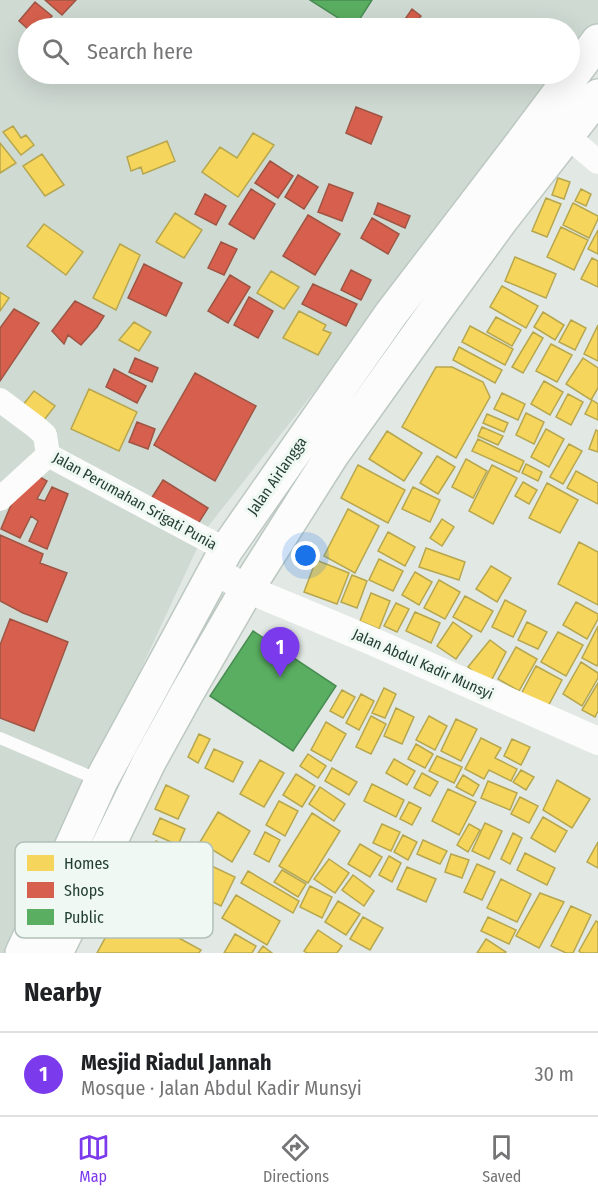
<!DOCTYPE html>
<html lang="en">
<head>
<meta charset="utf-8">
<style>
  :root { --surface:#fff; --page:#f2f2f2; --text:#202124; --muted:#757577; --line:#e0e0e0; --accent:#7c3aed }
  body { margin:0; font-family:"Fira Sans Condensed",sans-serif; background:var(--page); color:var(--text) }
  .you { position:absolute; left:306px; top:556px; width:21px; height:21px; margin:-15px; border:4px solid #fff; border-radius:50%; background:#1a73e8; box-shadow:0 0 0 9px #1a73e833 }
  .badge { display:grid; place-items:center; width:39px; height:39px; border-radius:50%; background:var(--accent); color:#fff; font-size:20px; font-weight:700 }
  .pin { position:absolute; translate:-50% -50px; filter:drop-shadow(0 2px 3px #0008) }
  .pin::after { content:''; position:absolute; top:32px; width:21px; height:18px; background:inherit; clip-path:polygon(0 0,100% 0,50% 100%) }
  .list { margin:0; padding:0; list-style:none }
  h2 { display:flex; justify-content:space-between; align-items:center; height:78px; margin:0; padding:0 24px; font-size:26px }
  h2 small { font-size:20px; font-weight:400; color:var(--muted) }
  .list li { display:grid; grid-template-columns:39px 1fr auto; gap:18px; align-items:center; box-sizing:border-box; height:84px; padding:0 24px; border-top:2px solid var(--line) }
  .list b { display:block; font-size:22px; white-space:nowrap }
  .list p { margin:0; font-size:20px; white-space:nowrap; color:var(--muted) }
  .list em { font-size:20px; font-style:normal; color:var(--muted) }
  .icon { flex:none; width:33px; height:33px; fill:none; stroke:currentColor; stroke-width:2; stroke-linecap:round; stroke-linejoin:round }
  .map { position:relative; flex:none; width:598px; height:953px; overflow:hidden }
  .search { position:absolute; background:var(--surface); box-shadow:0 6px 24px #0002; left:18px; right:18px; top:18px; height:66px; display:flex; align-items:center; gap:15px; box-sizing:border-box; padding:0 21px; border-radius:33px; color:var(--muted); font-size:22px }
  .sheet { height:162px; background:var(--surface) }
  nav { display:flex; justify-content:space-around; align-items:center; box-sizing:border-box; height:84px; border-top:2px solid var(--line); background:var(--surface); font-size:16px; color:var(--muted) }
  nav a { display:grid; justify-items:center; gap:3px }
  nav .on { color:var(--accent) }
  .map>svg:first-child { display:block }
</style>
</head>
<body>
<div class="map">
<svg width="598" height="953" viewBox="0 0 598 953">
  <rect width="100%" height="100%" fill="#e2e8e4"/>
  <path fill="#cfdad3" d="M0 0H598V31L570 67V28H28V74H565L206 529 9 953H0Z"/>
  <path fill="#f6d55c" stroke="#b6a74e" stroke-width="1.5" d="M13 126 21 138 26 135 34 145 21 155 3 132Z
    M253 133 274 145 238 197 202 172 220 147 237 158Z
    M167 141 175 161 143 174 141 167 131 171 127 157Z
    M0 143 16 163 0 173Z
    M42 154 64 185 45 196 23 166Z
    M558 178 570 182 564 199 552 195Z
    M581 189 591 194 586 206 575 201Z
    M546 198 561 204 547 237 532 231Z
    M573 203 598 216V219L589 238 563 225Z
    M175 213 202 230 184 258 156 242Z
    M44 224 83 252 66 275 27 246Z
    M561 227 588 240 574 270 547 257Z
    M598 230V254L588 249Z
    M120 244 140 255 116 310 93 298Z
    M515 257 556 274 546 298 505 281Z
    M592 258 598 261V287L581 279Z
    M271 271 299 287 284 309 257 293Z
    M502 286 538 306 526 328 490 307Z
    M0 292 9 298 0 311Z
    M299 311 326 325 323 330 331 333 318 355 283 338Z
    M543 312 564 325 555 340 534 327Z
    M496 317 521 330 512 346 487 332Z
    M571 320 586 328 575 350 559 342Z
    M134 322 151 332 139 351 119 340Z
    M598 325V361L584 354Z
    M470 326 513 349 505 365 462 342Z
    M533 332 543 338 523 373 512 367Z
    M551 344 572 355 557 382 536 371Z
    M459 347 502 370 495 383 453 360Z
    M583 358 598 368V388L591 400 566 384Z
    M436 367H452L483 382 490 397 456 458 402 427Z
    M544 381 563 392 550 415 531 404Z
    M89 389 137 412 119 451 71 429Z
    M34 391 55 406 44 420 22 406Z
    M502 393 525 404 518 420 494 409Z
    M568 394 583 402 571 425 556 417Z
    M592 400 598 404V420L585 414Z
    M526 413 544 422 534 444 516 435Z
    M487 414 508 423 504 432 483 423Z
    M482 427 503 436 498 445 478 436Z
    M546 429 564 439 549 467 531 457Z
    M596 430 598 431V452L589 449Z
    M387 431 422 453 404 481 369 459Z
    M478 439 524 461 519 472 472 451Z
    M569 444 582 451 563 484 550 477Z
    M437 456 455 467 438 494 420 483Z
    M466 459 487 471 473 498 452 487Z
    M526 464 542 472 538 481 522 473Z
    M358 465 405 490 388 523 341 498Z
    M492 465 517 478 493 524 469 511Z
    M576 471 598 483V504L567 488Z
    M523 482 537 490 529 504 515 496Z
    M547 483 578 500 560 533 529 518Z
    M413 487 440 500 430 522 402 509Z
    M348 509 379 526 355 573 324 556Z
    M442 519 454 527 442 546 430 538Z
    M388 532 415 547 405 566 378 551Z
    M579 542 598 552V605L558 584Z
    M426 548 465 562 459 580 419 567Z
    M379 559 403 571 393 591 369 580Z
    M316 560 349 573 337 604 304 592Z
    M491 566 511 578 497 602 476 589Z
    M415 572 432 582 419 605 402 595Z
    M352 575 367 581 357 608 341 602Z
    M439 580 460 592 445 619 424 608Z
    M371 593 390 601 379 629 360 621Z
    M465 596 493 611 481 632 453 617Z
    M505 600 526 611 513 637 492 627Z
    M576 602 598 614V619L587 639 563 625Z
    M396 603 409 609 397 632 384 626Z
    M415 612 440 623 431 643 406 631Z
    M453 622 472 636 456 659 437 646Z
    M527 622 547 632 538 649 518 640Z
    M598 626V663L597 666 582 658Z
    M558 632 583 645 566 676 541 662Z
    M490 640 506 652 489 685 468 667Z
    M516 647 537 659 519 691 498 679Z
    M581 662 598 673V678L582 706 563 694Z
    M536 666 562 680 545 712 519 698Z
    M598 683V711L595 717 582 710Z
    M384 688 396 694 385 718 372 713Z
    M342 690 355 697 343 718 330 711Z
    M361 694 374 701 359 730 346 723Z
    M396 708 414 717 402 744 384 736Z
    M371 716 386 724 371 754 356 747Z
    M429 716 447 726 435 750 416 740Z
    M456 719 477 729 461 761 441 751Z
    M326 722 346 734 331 761 311 750Z
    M199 734 210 739 198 763 188 757Z
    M481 738 501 748 495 758 517 769 511 781 489 770 484 779 465 769Z
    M512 739 530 747 521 765 504 756Z
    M416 744 433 754 425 768 408 759Z
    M214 749 243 762 233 782 205 768Z
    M308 754 326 766 318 778 300 766Z
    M437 756 462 767 454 783 429 771Z
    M394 759 415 771 407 785 386 773Z
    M260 760 284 773 264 807 240 794Z
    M332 768 357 782 349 795 325 781Z
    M521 770 534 777 526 790 513 782Z
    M422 773 438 782 430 796 414 788Z
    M296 774 315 786 302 807 283 795Z
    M463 775 479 785 473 796 456 787Z
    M557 780 590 799 572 828 543 810Z
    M488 781 517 793 510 810 481 798Z
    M372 784 404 800 396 817 364 801Z
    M166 785 189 796 178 819 155 809Z
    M320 787 345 804 334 821 309 804Z
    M448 789 476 802 459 835 432 821Z
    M520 797 538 806 529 823 511 814Z
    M279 801 298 811 285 836 266 825Z
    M409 802 421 808 412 825 400 819Z
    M218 812 250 831 232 862 200 842Z
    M312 813 340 831 308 883 279 866Z
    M543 817 567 831 555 852 531 838Z
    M160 818 185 829 178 845 153 834Z
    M485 823 502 831 489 859 472 851Z
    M382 824 400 832 391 851 373 843Z
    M469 824 480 830 468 852 457 845Z
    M265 832 280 840 269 862 254 854Z
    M513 833 522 838 510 864 501 859Z
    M403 835 417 842 408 860 394 852Z
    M423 840 447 851 440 864 417 854Z
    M156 841 190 857 161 916 127 900Z
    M598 842V868L587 862Z
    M360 844 382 857 370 877 348 864Z
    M525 853 555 868 547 885 517 870Z
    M451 854 469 860 462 878 445 872Z
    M389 856 401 863 392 882 379 875Z
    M329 859 349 873 335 893 314 879Z
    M199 860 235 877 221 906 185 889Z
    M477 864 495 872 482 900 464 892Z
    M407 867 436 879 426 902 397 889Z
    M282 870 306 884 298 897 274 882Z
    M248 871 299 901 293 913 241 883Z
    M353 875 374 891 364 906 342 890Z
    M501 879 531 894 517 922 487 908Z
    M310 886 332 897 322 918 300 907Z
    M540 893 564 902 539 948 516 936Z
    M236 895 280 921 267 945 222 918Z
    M338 901 360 914 346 935 325 922Z
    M571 906 591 915 573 953H566L551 946Z
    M122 907 201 950 199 953H97Z
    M363 917 383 928 370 950 350 939Z
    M488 917 516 930 509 944 481 931Z
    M596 921 598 922V953H581L579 951Z
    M318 930 342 946 337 953H307L304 951Z
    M235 934 256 946 252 953H224Z
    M486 939 506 952 505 953H477Z
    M263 946 272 953H258Z"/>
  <path fill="#d6604d" stroke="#9f5544" stroke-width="1.5" d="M45 0H76L62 15Z
    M35 2 52 16 41 28 28 29 19 21Z
    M412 9 421 16 411 28 403 22Z
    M264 21 273 28H258Z
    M356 107 382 117 371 144 346 133Z
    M270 161 293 176 278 198 255 183Z
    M298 175 318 187 304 209 285 197Z
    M329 184 353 193 342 221 318 212Z
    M251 189 275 204 254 239 229 224Z
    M205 194 226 206 216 225 195 214Z
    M378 203 410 216 405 228 374 214Z
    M308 215 340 234 315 275 283 256Z
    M372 218 399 234 388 254 361 238Z
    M221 242 237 249 224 275 208 268Z
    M144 264 182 283 166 316 128 298Z
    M351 270 371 280 361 300 341 290Z
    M230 275 250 287 228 323 208 311Z
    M313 284 357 304 346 326 302 304Z
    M249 297 273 311 258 338 234 325Z
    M75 301 104 316 97 327 81 345 68 335 64 344 52 331Z
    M14 309 39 323 0 381V328Z
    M135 358 158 368 152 382 129 372Z
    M114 369 146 386 137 403 106 387Z
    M195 373 256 406 215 481 154 445Z
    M137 422 155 429 148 449 129 442Z
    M31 472 47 481 37 499 45 501 52 487 68 494 47 549 29 541 38 521 31 516 20 538 1 529 21 481Z
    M163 480 208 508 194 530 149 502Z
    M0 535 43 554 40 563 67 573 47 622 23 613 0 601Z
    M10 619 68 642 34 731 0 718V645Z"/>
  <path fill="#5aae61" stroke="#488c52" stroke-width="1.5" d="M310 0H372L354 28Z
    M253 631 336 686 293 751 210 696Z"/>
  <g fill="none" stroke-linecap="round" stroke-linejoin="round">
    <g stroke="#bdc8c2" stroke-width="36">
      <path id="secondary" d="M22 953 58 876 101 781 226 550 391 314 521 144 598 41
        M56 953 149 762 187 693 247 589 332 455 432 315 502 219 598 96"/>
    </g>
    <path stroke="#fbfcfb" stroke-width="12" d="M0 738 101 781"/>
    <path stroke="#fbfcfb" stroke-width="24" d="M567 136 598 162
      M0 400 36 427 45 435 48 455 226 550
      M0 499 48 455"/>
    <path stroke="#fbfcfb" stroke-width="28" d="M214 570 247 589 367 639 598 741"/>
    <use href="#secondary" stroke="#fbfcfb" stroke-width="33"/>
  </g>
  <g text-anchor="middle" stroke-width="6" stroke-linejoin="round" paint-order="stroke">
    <g font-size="15" fill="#1f3c2f" stroke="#eff8f2">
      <text transform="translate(277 476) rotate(-55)" y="5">Jalan Airlangga</text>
      <text transform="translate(135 501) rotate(29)" y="5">Jalan Perumahan Srigati Punia</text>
      <text transform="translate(423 664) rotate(24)" y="5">Jalan Abdul Kadir Munsyi</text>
    </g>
  </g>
  <rect x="15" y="842" width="198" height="96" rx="9" fill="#eff8f2" stroke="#b1c0b8" stroke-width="1.5"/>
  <rect x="27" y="855" width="27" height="16" fill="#f6d55c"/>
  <rect x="27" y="882" width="27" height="16" fill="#d6604d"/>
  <rect x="27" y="909" width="27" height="16" fill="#5aae61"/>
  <g font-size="16" fill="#1f3c2f">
    <text x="64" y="869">Homes</text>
    <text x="64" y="896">Shops</text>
    <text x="64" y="923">Public</text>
  </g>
</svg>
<div class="you"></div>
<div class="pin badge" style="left:280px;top:677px">1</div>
<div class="search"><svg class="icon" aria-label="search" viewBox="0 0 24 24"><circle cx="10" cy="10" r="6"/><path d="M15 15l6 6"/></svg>Search here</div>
</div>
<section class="sheet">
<h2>Nearby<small></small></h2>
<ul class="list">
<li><span class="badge">1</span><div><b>Mesjid Riadul Jannah</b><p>Mosque · Jalan Abdul Kadir Munsyi</p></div><em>30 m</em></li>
</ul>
</section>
<nav>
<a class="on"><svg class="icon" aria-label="map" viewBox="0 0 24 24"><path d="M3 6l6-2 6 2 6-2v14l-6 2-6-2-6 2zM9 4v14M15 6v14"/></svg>Map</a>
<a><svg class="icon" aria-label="directions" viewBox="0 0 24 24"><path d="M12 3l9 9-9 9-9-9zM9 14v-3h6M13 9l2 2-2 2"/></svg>Directions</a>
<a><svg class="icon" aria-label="saved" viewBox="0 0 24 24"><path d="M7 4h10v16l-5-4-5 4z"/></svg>Saved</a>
</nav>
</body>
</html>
